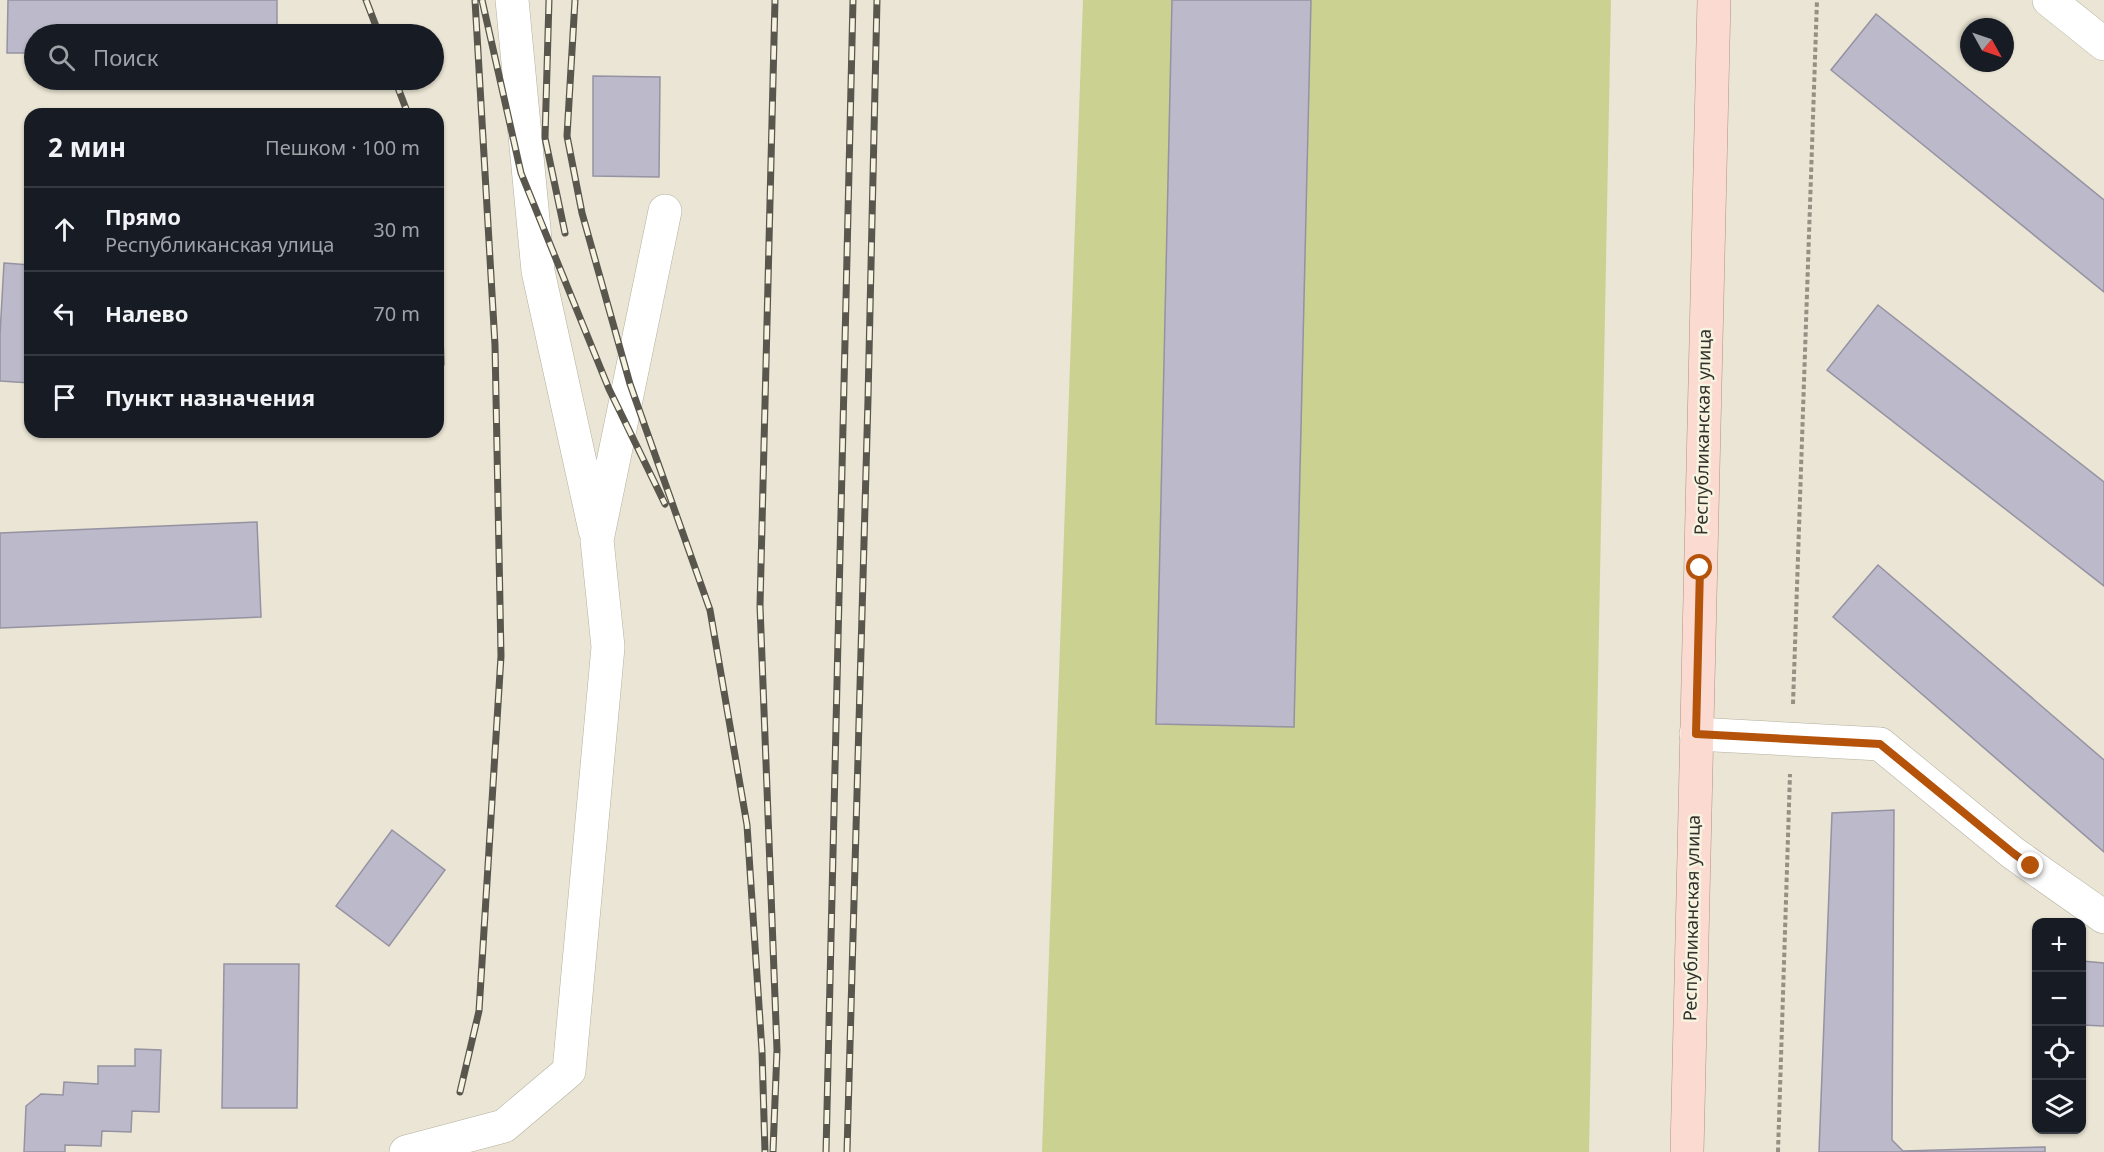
<!DOCTYPE html>
<html lang="ru">
<head>
<meta charset="utf-8">
<style>
  :root { --surface:#171b24; --page:#242831; --text:#f1f3f6; --muted:#9ea1a6; --line:#363941 }
  body { margin:0; font-family:"Noto Sans",sans-serif; background:var(--page); color:var(--text) }
  .controls { position:absolute; right:18px; bottom:18px; display:grid; overflow:hidden; border-radius:12px; box-shadow:0 2px 4px #0004 }
  .controls button { width:54px; height:54px; display:grid; place-items:center; padding:0; border:0; border-bottom:2px solid var(--line); background:var(--surface); color:var(--text); font:30px sans-serif }
  .compass { position:absolute; left:1960px; top:18px; width:54px; height:54px; border-radius:50%; background:var(--surface); box-shadow:0 2px 4px #0004; rotate:130deg }
  .stop { position:absolute; width:18px; height:18px; margin:-14px; border:4px solid #b45309; border-radius:50%; background:#fff }
  .stop.end { background:#b45309; border-color:#fff; box-shadow:0 2px 6px #0008 }
  .list { margin:0; padding:0; list-style:none }
  h2 { display:flex; justify-content:space-between; align-items:center; height:78px; margin:0; padding:0 24px; font-size:26px }
  h2 small { font-size:20px; font-weight:400; color:var(--muted) }
  .list li { display:grid; grid-template-columns:39px 1fr auto; gap:18px; align-items:center; box-sizing:border-box; height:84px; padding:0 24px; border-top:2px solid var(--line) }
  .list b { display:block; font-size:22px; white-space:nowrap }
  .list p { margin:0; font-size:20px; white-space:nowrap; color:var(--muted) }
  .list em { font-size:20px; font-style:normal; color:var(--muted) }
  .icon { flex:none; width:33px; height:33px; fill:none; stroke:currentColor; stroke-width:2; stroke-linecap:round; stroke-linejoin:round }
  .map { position:relative; flex:none; width:2104px; height:1152px; overflow:hidden }
  .search { position:absolute; background:var(--surface); box-shadow:0 2px 4px #0004; left:24px; top:24px; width:420px; height:66px; display:flex; align-items:center; gap:15px; box-sizing:border-box; padding:0 21px; border-radius:33px; color:var(--muted); font-size:22px }
  .panel { position:absolute; background:var(--surface); box-shadow:0 2px 4px #0004; left:24px; top:108px; width:420px; height:330px; border-radius:18px }
  .map>svg:first-child { display:block }
</style>
</head>
<body>
<div class="map">
<svg width="2104" height="1152" viewBox="0 0 2104 1152">
  <rect width="100%" height="100%" fill="#eae5d4"/>
  <path fill="#cbd191" d="M1083 0H1611L1589 1152H1042Z"/>
  <path fill="#bcb9ca" stroke="#9592a2" stroke-width="1.5" d="M8 0H277V34H34V53H7Z
    M1172 0H1311L1294 727 1156 724Z
    M1876 14 2104 200V292L1831 70Z
    M593 76 660 77 659 177 593 176Z
    M4 263 30 265V383L0 381V334Z
    M1878 305 2104 482V586L1827 370Z
    M257 522 261 617 0 628V533Z
    M1878 565 2104 760V852L1833 617Z
    M1894 810 1892 1140 1903 1151 2045 1147V1152H1819L1832 813Z
    M392 830 445 870 389 946 336 906Z
    M2036 959V1022H2033Z
    M2082 961 2104 963V1026L2082 1025Z
    M224 964H299L297 1108H222Z
    M135 1049 161 1050 159 1112 132 1111 131 1132 102 1131 101 1146 65 1145V1152H24L26 1106 41 1094 63 1095 64 1082 98 1084V1066H135Z"/>
  <g fill="none" stroke-linecap="round" stroke-linejoin="round">
    <g stroke="#b4b09f" stroke-width="34">
      <path id="minor" d="M512 0 538 271 595 530
        M2049 0 2104 44
        M1696 734 1880 744 2013 853 2104 917
        M406 1152 504 1126 569 1071 608 647 597 540 665 211"/>
    </g>
    <g stroke="#b39083" stroke-width="34">
      <path id="major" d="M1687 1152 1714 0"/>
    </g>
    <path stroke="#949084" stroke-width="4" stroke-dasharray="4.5 3" stroke-linecap="butt" d="M1793 704 1817 0
      M1778 1152 1790 774"/>
    <use href="#minor" stroke="#fff" stroke-width="33"/>
    <use href="#major" stroke="#fbdbd1" stroke-width="33"/>
    <g stroke="#59564e" stroke-width="7">
      <path id="rail" d="M366 0 379 34
        M482 0 521 173 609 389 665 504
        M549 0 545 138 565 233
        M575 0 567 136 582 213 630 384 710 610 747 825 762 1051 765 1152
        M395 80 408 114
        M438 249 441 364
        M460 1092 479 1011 501 656 495 345 475 0
        M773 1151 777 1050 760 606 775 0
        M826 1152 853 0
        M847 1152 868 399 877 0"/>
    </g>
    <use href="#rail" stroke="#f7f3e1" stroke-width="4.5" stroke-dasharray="14" stroke-linecap="butt"/>
  </g>
  <g fill="none" stroke-linecap="round" stroke-linejoin="round">
    <path stroke="#b45309" stroke-width="8" d="M1700 568 1696 734 1880 744 2013 853 2031 866"/>
  </g>
  <g text-anchor="middle" stroke-width="5" stroke-linejoin="round" paint-order="stroke">
    <g font-size="18" fill="#32302a" stroke="#f7f3e1">
      <text transform="translate(1703 432) rotate(-89)" y="6">Республиканская улица</text>
      <text transform="translate(1692 918) rotate(-89)" y="6">Республиканская улица</text>
    </g>
  </g>
</svg>
<div class="controls">
<button>+</button>
<button>−</button>
<button><svg class="icon" aria-label="locate" viewBox="0 0 24 24"><circle cx="12" cy="12" r="6"/><path d="M12 2v4M12 18v4M2 12h4M18 12h4"/></svg></button>
<button><svg class="icon" aria-label="layers" viewBox="0 0 24 24"><path d="M12 4l9 5-9 5-9-5zM3 14l9 5 9-5"/></svg></button>
</div>
<svg class="compass" viewBox="-18 -18 36 36"><path d="M0-13l5 13h-10z" fill="#e53935"/><path d="M0 13l5-13h-10z" fill="#9ea1a6"/></svg>
<div class="stop" style="left:1700px;top:568px"></div>
<div class="stop end" style="left:2031px;top:866px"></div>
<div class="search"><svg class="icon" aria-label="search" viewBox="0 0 24 24"><circle cx="10" cy="10" r="6"/><path d="M15 15l6 6"/></svg>Поиск</div>
<section class="panel">
<h2>2 мин<small>Пешком · 100 m</small></h2>
<ul class="list">
<li><svg class="icon" aria-label="ahead" viewBox="0 0 24 24"><path d="M12 20V5M6 11l6-6 6 6"/></svg><div><b>Прямо</b><p>Республиканская улица</p></div><em>30 m</em></li>
<li><svg class="icon" aria-label="left" viewBox="0 0 24 24"><path d="M17 20v-9H6M10 6l-5 5 5 5"/></svg><div><b>Налево</b></div><em>70 m</em></li>
<li><svg class="icon" aria-label="arrive" viewBox="0 0 24 24"><path d="M6 21V4h12l-3 4 3 4H6"/></svg><div><b>Пункт назначения</b></div></li>
</ul>
</section>
</div>
</body>
</html>
